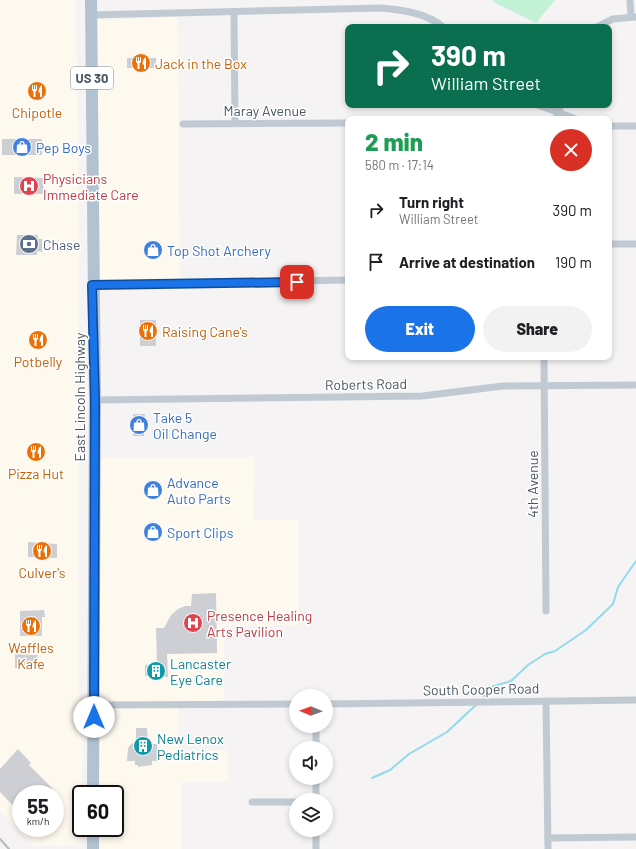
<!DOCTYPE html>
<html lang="en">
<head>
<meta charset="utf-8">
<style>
  body { margin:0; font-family:Barlow,sans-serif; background:#f2f2f2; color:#202124; height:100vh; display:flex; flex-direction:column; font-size:15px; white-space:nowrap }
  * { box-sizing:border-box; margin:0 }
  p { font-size:13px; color:#757577 }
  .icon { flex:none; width:22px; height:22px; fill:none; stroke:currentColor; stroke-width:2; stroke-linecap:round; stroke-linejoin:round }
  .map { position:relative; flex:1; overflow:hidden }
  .side { position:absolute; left:345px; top:116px; width:267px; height:244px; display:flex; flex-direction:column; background:#fff; border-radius:8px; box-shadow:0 2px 6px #0003 }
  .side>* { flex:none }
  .banner { position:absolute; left:345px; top:24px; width:267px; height:84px; border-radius:8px; box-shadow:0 2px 6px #0003; background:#0b6e4f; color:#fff; overflow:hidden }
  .needle { width:26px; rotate:271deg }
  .fabs { position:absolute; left:289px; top:689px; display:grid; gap:8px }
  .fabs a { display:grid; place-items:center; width:44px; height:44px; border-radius:50%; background:#fff; box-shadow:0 2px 6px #0003; font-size:20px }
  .speed { position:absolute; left:12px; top:785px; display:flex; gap:8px; font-size:20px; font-weight:700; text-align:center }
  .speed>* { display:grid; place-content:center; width:52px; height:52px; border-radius:50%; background:#fff; box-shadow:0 2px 6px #0003; line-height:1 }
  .speed small { font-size:10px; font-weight:400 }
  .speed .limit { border:2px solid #111; border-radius:6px; background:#fff; color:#111 }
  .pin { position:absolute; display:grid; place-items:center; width:34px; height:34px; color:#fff; margin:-17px; border-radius:8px; box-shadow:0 2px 6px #0006 }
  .me { position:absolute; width:44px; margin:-22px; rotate:0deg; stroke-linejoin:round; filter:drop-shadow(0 0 3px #0008) }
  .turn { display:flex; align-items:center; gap:14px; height:84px; padding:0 20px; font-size:18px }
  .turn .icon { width:52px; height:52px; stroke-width:2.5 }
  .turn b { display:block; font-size:28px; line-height:34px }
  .round { display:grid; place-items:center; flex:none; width:42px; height:42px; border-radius:21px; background:#f2f2f2 }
  .headline { display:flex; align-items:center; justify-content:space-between; height:68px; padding:0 20px }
  h1 { font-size:24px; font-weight:800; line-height:30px; color:#1e9e55 }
  .button { display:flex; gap:8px; margin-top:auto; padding:8px 20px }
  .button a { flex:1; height:46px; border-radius:24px; background:#1a73e8; color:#fff; font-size:16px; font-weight:800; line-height:46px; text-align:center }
  .button a+a { background:#f2f2f2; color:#202124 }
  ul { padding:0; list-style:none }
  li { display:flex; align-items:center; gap:12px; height:52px; padding:0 20px }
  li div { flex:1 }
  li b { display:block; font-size:15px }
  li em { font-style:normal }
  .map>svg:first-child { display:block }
  .commercial { fill:#fdf9ef; fill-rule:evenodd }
  .green { fill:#c3f1d5 }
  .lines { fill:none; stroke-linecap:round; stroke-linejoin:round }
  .stream { stroke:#90daee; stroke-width:2 }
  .building { fill:#cdcfd5 }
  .minor { stroke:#c1cad2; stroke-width:7 }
  .primary { stroke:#b3c2d1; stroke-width:12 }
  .rail { stroke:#b5b8bd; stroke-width:2 }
  .route-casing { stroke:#114b97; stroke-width:10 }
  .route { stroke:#1a73e8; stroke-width:7 }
  .labels { text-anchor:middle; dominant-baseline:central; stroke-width:3; stroke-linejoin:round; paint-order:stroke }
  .shield { fill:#fff; stroke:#808990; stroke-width:1 }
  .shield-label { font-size:13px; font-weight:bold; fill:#4a5661 }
  .food-label { font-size:14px; fill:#c56008; stroke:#fff }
  .street-label { font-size:14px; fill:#4a5661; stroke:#fff }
  .shop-label { font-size:14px; fill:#366cbe; stroke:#fff; text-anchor:start }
  .health-label { font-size:14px; fill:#be3a42; stroke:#fff; text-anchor:start }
  .service-label { font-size:14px; fill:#4e5e75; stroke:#fff; text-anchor:start }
  .culture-label { font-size:14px; fill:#0d838f; stroke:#fff; text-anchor:start }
</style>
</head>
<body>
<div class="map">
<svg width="636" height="849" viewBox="0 0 636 849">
  <rect width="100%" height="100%" fill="#f5f3f3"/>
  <!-- commercial -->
  <g class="commercial">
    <path d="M0,0H76L79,233L78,670L83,741L82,794H81L82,845L34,846L0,811ZM21,794H55V828H21Z"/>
    <polygon points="178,17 180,282 95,283 98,20"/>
    <polygon points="254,457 253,520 299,520 299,625 224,626 224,703 178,708 179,751 228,750 229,781 181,782 181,849 96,849 96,828 115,828 115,794 96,794 96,458"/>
  </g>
  <!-- green -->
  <polygon class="green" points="492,0 555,0 536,23 497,4"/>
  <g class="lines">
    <!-- stream -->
    <g class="stream">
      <polyline points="484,696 491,687 511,681 528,665 545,654 555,651 586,630 613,604 618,587 636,561"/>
      <polyline points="372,778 390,770 409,754 447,732 477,704"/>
    </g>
  </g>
  <!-- building -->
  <g class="building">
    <rect x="127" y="58" width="29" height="10"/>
    <rect x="2" y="139" width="40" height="16"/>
    <polygon points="14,177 44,178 43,194 14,194"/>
    <polygon points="17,235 38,235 38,239 42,239 42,252 37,251 37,255 16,255"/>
    <rect x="140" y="320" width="16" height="26"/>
    <polygon points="133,414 145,414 144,436 133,436"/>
    <polygon points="28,542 57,544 57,558 28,557"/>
    <polygon points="216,593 217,653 167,654 168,677 145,676 145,665 157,664 156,628 164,628 171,615 178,609 185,606 191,606 192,594"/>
    <polygon points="44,610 45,617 42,617 42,636 20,636 20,611"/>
    <polygon points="15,654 38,655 38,668 15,668"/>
    <polygon points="136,728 147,728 148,744 157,744 158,761 152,761 152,765 138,767 138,765 135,765 135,761 127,761 128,748 131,744 136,742"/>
    <polygon points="18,749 31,763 29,765 53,789 48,794 21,794 21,824 13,815 18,811 0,792 0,769"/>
  </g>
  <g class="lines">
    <!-- minor -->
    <g class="minor">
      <polyline points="630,0 631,17"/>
      <polyline points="234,12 235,123"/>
      <path d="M91,15L381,8C402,10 427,13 443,27"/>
      <polyline points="597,27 613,19 636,17"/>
      <polyline points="538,105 576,119"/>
      <polyline points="556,119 561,105"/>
      <polyline points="183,124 348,123"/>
      <polyline points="609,126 636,126"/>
      <polyline points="609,244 636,244"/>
      <polyline points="92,285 348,280"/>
      <polyline points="544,357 546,611"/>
      <polyline points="95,400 422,396 503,386 636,385"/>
      <polyline points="546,701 548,849"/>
      <polyline points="326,704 636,700"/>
      <polyline points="94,705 296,704"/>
      <polyline points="316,748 316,726"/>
      <polyline points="316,800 316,778"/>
      <polyline points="252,802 296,802"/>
      <polyline points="548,838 636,837"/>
      <polyline points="316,849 316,830"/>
    </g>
    <!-- primary -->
    <g class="primary">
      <polyline points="91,0 95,400 93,794"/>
      <polyline points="93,828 93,849"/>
    </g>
    <!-- rail -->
    <polyline class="rail" points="0,839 9,849"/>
  </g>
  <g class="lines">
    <!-- route casing -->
    <g class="route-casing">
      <polyline id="route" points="94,717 95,400 92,285 297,282"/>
    </g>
    <!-- route -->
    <use href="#route" class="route"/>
  </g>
  <!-- icons -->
  <defs>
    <g id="restaurant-disc" transform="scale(1)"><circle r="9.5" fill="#e8710a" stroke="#fff"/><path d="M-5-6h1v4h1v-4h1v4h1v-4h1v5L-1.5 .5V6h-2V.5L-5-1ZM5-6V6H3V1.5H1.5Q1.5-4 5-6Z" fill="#fff"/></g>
    <g id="shop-disc" transform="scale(1)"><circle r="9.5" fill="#3f7fe0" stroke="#fff"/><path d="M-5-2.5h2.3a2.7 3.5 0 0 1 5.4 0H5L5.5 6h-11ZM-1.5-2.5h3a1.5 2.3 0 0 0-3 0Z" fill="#fff"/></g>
    <g id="hospital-disc" transform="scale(1)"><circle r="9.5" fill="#e0444e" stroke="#fff"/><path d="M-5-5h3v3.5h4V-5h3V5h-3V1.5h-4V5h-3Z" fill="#fff"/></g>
    <g id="bank-disc" transform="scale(1)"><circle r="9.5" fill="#5c6f8a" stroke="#fff"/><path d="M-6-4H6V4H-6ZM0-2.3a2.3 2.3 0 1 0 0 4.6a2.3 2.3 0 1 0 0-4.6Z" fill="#fff"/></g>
    <g id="building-disc" transform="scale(1)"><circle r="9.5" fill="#0f9aa8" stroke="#fff"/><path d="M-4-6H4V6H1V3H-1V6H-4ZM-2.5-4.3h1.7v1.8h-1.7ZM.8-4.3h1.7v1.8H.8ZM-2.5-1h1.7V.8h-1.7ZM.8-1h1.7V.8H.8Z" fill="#fff"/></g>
  </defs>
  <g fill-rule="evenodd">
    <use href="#restaurant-disc" x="141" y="63"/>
    <use href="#restaurant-disc" x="37" y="91"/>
    <use href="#shop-disc" x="22" y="147"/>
    <use href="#hospital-disc" x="29" y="186"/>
    <use href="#bank-disc" x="29" y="244"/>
    <use href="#shop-disc" x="153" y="250"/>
    <use href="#restaurant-disc" x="148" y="331"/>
    <use href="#restaurant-disc" x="38" y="340"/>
    <use href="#shop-disc" x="139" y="425"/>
    <use href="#restaurant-disc" x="36" y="452"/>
    <use href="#shop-disc" x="153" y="490"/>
    <use href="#shop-disc" x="153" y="532"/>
    <use href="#restaurant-disc" x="42" y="551"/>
    <use href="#hospital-disc" x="193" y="623"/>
    <use href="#restaurant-disc" x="31" y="626"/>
    <use href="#building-disc" x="156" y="671"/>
    <use href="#building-disc" x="143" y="746"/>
  </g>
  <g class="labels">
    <!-- shield labels -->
    <rect class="shield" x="71" y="67" width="42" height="22" rx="3"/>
    <g class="shield-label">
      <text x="92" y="78">US 30</text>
    </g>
    <!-- food labels -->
    <g class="food-label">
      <text x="155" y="63" text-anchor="start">Jack in the Box</text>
      <text x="37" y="112">Chipotle</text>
      <text x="162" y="331" text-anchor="start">Raising Cane's</text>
      <text x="38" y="361">Potbelly</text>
      <text x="36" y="473">Pizza Hut</text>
      <text x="42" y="572">Culver's</text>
      <text x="31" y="647">Waffles<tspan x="31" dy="16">Kafe</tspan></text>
    </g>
    <!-- street labels -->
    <g class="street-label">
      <text x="265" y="110">Maray Avenue</text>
      <text transform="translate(366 384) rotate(-1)">Roberts Road</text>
      <text transform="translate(79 397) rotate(-90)">East Lincoln Highway</text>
      <text transform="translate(532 484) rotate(-90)">4th Avenue</text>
      <text transform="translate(481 689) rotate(-1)">South Cooper Road</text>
    </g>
    <!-- shop labels -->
    <g class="shop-label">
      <text x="36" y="147">Pep Boys</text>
      <text x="167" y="250">Top Shot Archery</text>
      <text x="153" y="417">Take 5<tspan x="153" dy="16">Oil Change</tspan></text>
      <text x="167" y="482">Advance<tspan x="167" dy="16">Auto Parts</tspan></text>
      <text x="167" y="532">Sport Clips</text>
    </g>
    <!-- health labels -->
    <g class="health-label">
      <text x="43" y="178">Physicians<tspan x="43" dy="16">Immediate Care</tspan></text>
      <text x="207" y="615">Presence Healing<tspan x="207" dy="16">Arts Pavilion</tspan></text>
    </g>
    <!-- service labels -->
    <g class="service-label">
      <text x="43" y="244">Chase</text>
    </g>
    <!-- culture labels -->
    <g class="culture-label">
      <text x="170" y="663">Lancaster<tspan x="170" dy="16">Eye Care</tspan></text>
      <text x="157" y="738">New Lenox<tspan x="157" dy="16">Pediatrics</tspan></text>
    </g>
  </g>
</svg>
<div class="fabs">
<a><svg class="needle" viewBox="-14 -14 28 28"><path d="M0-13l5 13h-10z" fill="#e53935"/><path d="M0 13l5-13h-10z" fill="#757577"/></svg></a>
<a><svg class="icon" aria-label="sound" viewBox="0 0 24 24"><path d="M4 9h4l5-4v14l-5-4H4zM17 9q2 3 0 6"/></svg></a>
<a><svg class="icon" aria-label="layers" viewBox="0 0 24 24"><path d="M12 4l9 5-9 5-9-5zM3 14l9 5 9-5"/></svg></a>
</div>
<div class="speed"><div>55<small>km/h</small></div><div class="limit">60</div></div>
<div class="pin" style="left:297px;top:282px;background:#d93025"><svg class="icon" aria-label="arrive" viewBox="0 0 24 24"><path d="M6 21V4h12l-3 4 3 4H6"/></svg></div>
<svg class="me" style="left:94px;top:717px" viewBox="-20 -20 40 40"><circle r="19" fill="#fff"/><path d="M0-13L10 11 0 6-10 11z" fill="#1a73e8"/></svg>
<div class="banner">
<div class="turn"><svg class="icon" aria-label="right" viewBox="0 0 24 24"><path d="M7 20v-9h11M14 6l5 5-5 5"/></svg><div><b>390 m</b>William Street</div></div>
</div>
<section class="side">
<div class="headline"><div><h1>2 min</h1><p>580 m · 17:14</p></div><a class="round" style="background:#d93025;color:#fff"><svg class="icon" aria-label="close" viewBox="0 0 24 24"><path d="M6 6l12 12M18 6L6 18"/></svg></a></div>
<ul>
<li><svg class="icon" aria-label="right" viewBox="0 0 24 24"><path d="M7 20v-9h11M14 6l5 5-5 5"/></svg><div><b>Turn right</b><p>William Street</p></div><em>390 m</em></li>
<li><svg class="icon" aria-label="arrive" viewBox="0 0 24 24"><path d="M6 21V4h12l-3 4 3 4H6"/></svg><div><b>Arrive at destination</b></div><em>190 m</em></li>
</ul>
<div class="button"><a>Exit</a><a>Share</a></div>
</section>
</div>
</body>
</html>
